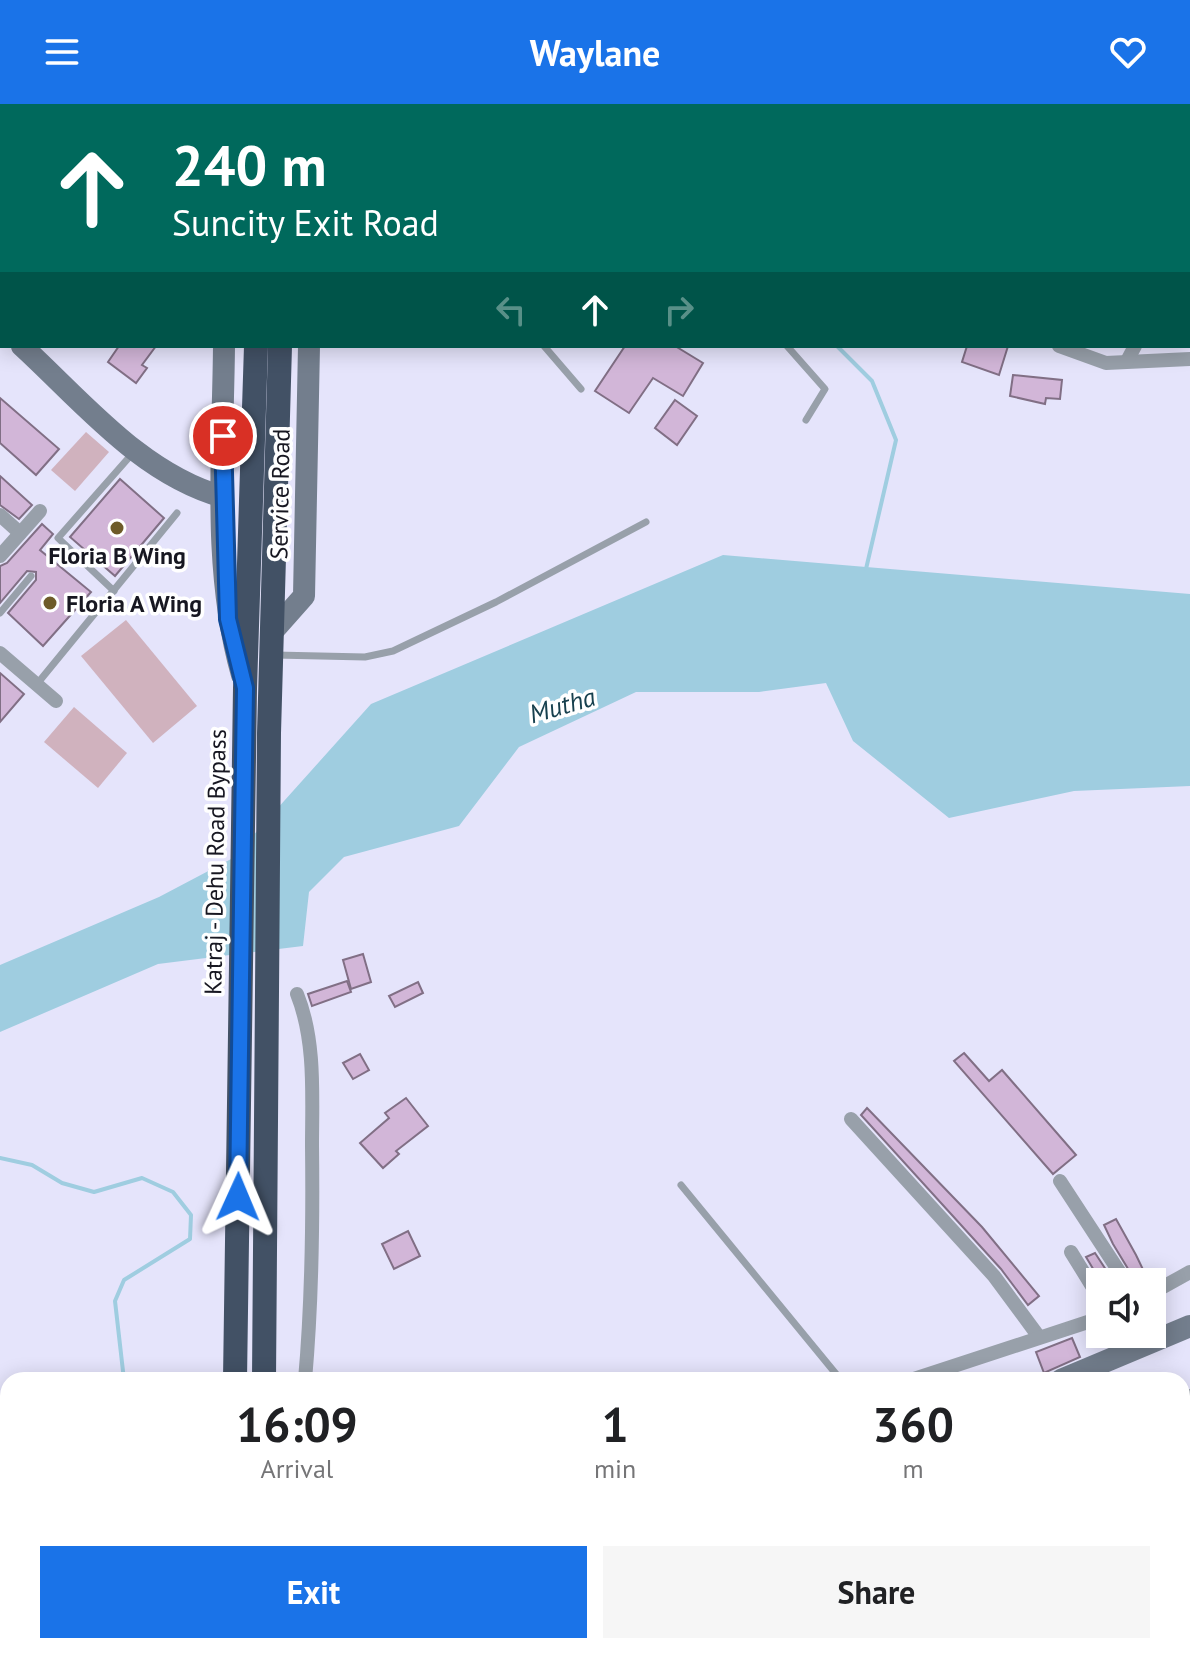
<!DOCTYPE html>
<html lang="en">
<head>
<meta charset="utf-8">
<style>
  body { margin:0; font-family:"PT Sans",sans-serif; background:#f6f6f6; color:#202124; height:100vh; display:flex; flex-direction:column; font-size:30px; white-space:nowrap }
  * { box-sizing:border-box; margin:0 }
  p { font-size:26px; color:#757577 }
  .icon { flex:none; width:44px; height:44px; fill:none; stroke:currentColor; stroke-width:2; stroke-linecap:round; stroke-linejoin:round }
  .map { position:relative; flex:1; overflow:hidden }
  .sheet { position:absolute; left:0px; top:1268px; width:1190px; height:282px; display:flex; flex-direction:column; background:#fff; border-radius:24px 24px 0 0; box-shadow:0 4px 20px #0003 }
  .sheet>* { flex:none }
  .top-card { position:absolute; left:0px; top:0px; width:1190px; height:244px; box-shadow:0 4px 20px #0003; background:#00695c; color:#fff; overflow:hidden }
  .fabs { position:absolute; left:1086px; top:1164px; display:grid; gap:16px }
  .fabs a { display:grid; place-items:center; width:80px; height:80px; border-radius:0px; background:#fff; box-shadow:0 4px 20px #0003; font-size:40px }
  .pin { position:absolute; display:grid; place-items:center; width:68px; height:68px; color:#fff; margin:-34px; border:4px solid #fff; border-radius:50%; box-shadow:0 2px 8px #0007 }
  .me { position:absolute; width:88px; margin:-44px; rotate:1deg; stroke-linejoin:round; filter:drop-shadow(0 0 6px #0008) }
  .turn { display:flex; align-items:center; gap:28px; height:168px; padding:0 40px; font-size:36px }
  .turn .icon { width:104px; height:104px; stroke-width:2.5 }
  .turn b { display:block; font-size:56px; line-height:68px }
  .lanes { display:flex; align-items:center; height:76px; padding:0 40px; background:#0003; justify-content:center; gap:40px; direction:ltr }
  .lanes .off { opacity:.35 }
  .eta { display:flex; justify-content:space-evenly; align-items:center; height:136px; text-align:center }
  .eta b { font-size:48px; font-weight:800; line-height:56px }
  .action { display:flex; gap:16px; margin-top:auto; padding:16px 40px }
  .action a { flex:1; height:92px; border-radius:0px; background:#1a73e8; color:#fff; font-size:32px; font-weight:800; line-height:92px; text-align:center }
  .action a+a { background:#f6f6f6; color:#202124 }
  header { display:flex; justify-content:space-between; align-items:center; height:104px; padding:0 40px; background:#1a73e8; color:#fff; font-size:36px; font-weight:800 }
  .map>svg:first-child { display:block }
  .green { fill:#d0b2be }
  .water { fill:#9fcde0 }
  .lines { fill:none; stroke-linecap:round; stroke-linejoin:round }
  .stream { stroke:#9fcde0; stroke-width:4 }
  .building { fill:#d2b6d8; stroke:#816f85; stroke-width:2 }
  .lane { stroke:#98a0aa; stroke-width:7 }
  .street { stroke:#98a0aa; stroke-width:14 }
  .secondary { stroke:#737e8d; stroke-width:22 }
  .highway { stroke:#425165; stroke-width:24 }
  .route-casing { stroke:#114b97; stroke-width:20 }
  .route { stroke:#1a73e8; stroke-width:14 }
  .poi-dot { fill:#6e5b29; stroke:#fff; stroke-width:3 }
  .labels { text-anchor:middle; dominant-baseline:central; stroke-width:7; stroke-linejoin:round; paint-order:stroke }
  .street-label { font-size:24px; fill:#171721; stroke:#fff }
  .poi-label { font-size:24px; font-weight:bold; fill:#171721; stroke:#fff }
  .water-label { font-size:26px; font-style:italic; fill:#17404e; stroke:#fff }
</style>
</head>
<body>
<header><svg class="icon" aria-label="menu" viewBox="0 0 24 24"><path d="M4 6h16M4 12h16M4 18h16"/></svg>Waylane<svg class="icon" aria-label="heart" viewBox="0 0 24 24"><path d="M12 20l-8-8c-3-5 5-10 8-4 3-6 11-1 8 4z"/></svg></header>
<div class="map">
<svg width="1190" height="1549" viewBox="0 0 1190 1549">
  <rect width="100%" height="100%" fill="#e5e4fb"/>
  <!-- green -->
  <g class="green">
    <polygon points="86,328 109,348 75,387 51,366"/>
    <polygon points="126,516 197,602 153,639 81,552"/>
    <polygon points="74,603 127,649 98,684 44,638"/>
  </g>
  <!-- water -->
  <polygon class="water" points="723,451 1190,490 1190,682 1074,687 949,714 853,637 826,579 759,588 636,588 519,643 459,722 344,753 309,788 303,842 158,860 0,928 0,861 159,793 233,754 371,600"/>
  <g class="lines">
    <!-- stream -->
    <g class="stream">
      <polyline points="576,0 577,2"/>
      <polyline points="837,242 872,277 896,336 866,465"/>
      <polyline points="0,1054 32,1061 62,1079 94,1088 142,1074 173,1088 191,1111 190,1135 124,1176 115,1197 124,1276"/>
    </g>
  </g>
  <!-- building -->
  <g class="building">
    <polygon points="119,242 156,242 142,261 147,264 136,279 108,258"/>
    <polygon points="625,242 675,242 703,259 683,292 653,274 629,309 595,287"/>
    <polygon points="967,242 1008,242 999,271 962,258"/>
    <polygon points="1013,271 1062,276 1060,295 1046,294 1045,300 1010,292"/>
    <polygon points="0,294 59,345 36,371 0,339"/>
    <polygon points="675,296 697,312 677,341 655,324"/>
    <polygon points="0,372 32,401 19,415 0,401"/>
    <polygon points="120,375 164,414 115,472 70,433"/>
    <polygon points="42,420 53,430 40,446 91,488 43,542 8,509 36,476 36,468 27,467 0,499 0,462 7,459"/>
    <polygon points="0,569 24,590 0,618"/>
    <polygon points="363,850 371,878 351,885 343,856"/>
    <polygon points="347,877 351,888 312,902 308,890"/>
    <polygon points="418,878 423,889 395,903 389,892"/>
    <polygon points="964,949 989,977 1002,966 1076,1051 1053,1070 954,957"/>
    <polygon points="360,950 369,966 353,975 343,959"/>
    <polygon points="406,994 428,1022 396,1047 399,1050 383,1064 360,1039 389,1014 385,1009"/>
    <polygon points="867,1004 982,1123 1039,1192 1028,1201 1001,1165 861,1011"/>
    <polygon points="1116,1115 1136,1151 1149,1178 1136,1178 1113,1140 1104,1121"/>
    <polygon points="408,1127 420,1152 394,1165 382,1140"/>
    <polygon points="1095,1149 1114,1178 1101,1178 1086,1153"/>
    <polygon points="1072,1234 1080,1253 1044,1269 1036,1248"/>
  </g>
  <g class="lines">
    <!-- lane -->
    <g class="lane">
      <polyline points="543,0 543,2"/>
      <polyline points="544,242 581,285"/>
      <polyline points="787,242 825,285 806,316"/>
      <polyline points="114,487 58,434 132,350"/>
      <polyline points="0,509 31,472"/>
      <polyline points="275,551 365,553 393,547 496,498 646,418"/>
      <polyline points="37,580 177,409"/>
      <polyline points="681,1081 841,1276"/>
      <polyline points="0,1456 8,1468"/>
      <polyline points="106,1549 110,1542"/>
    </g>
    <!-- street -->
    <g class="street">
      <polyline points="394,0 398,2"/>
      <polyline points="722,0 724,2"/>
      <polyline points="113,2 114,0"/>
      <polyline points="1123,2 1124,0"/>
      <polyline points="1188,9 1190,9"/>
      <polyline points="0,145 2,142"/>
      <polyline points="1059,242 1106,259 1190,255"/>
      <polyline points="1127,257 1135,242"/>
      <polyline points="0,411 20,429"/>
      <polyline points="0,452 40,407"/>
      <polyline points="0,549 56,597"/>
      <path d="M297,890C316,937 312,993 312,1042C313,1120 312,1198 305,1276"/>
      <polyline points="851,1015 994,1172 1039,1233"/>
      <polyline points="1060,1077 1126,1178"/>
      <polyline points="1071,1148 1100,1195"/>
      <polyline points="1152,1189 1190,1168"/>
      <polyline points="911,1276 1100,1214"/>
      <polyline points="1182,1296 1190,1292"/>
      <polyline points="0,1371 8,1366"/>
      <polyline points="1182,1379 1190,1375"/>
      <polyline points="1182,1463 1190,1460"/>
      <polyline points="417,1542 425,1549"/>
      <polyline points="507,1542 515,1549"/>
      <polyline points="901,1542 908,1549"/>
      <polyline points="968,1542 976,1549"/>
      <polyline points="0,1544 8,1536"/>
      <polyline points="1003,1549 1005,1542"/>
      <polyline points="1115,1549 1116,1542"/>
    </g>
    <!-- secondary -->
    <g class="secondary">
      <polyline points="219,0 219,2"/>
      <polyline points="328,2 328,0"/>
      <polyline points="0,222 2,224"/>
      <path d="M22,242C83,298 141,370 223,393"/>
      <path d="M224,242C223,350 212,466 242,571"/>
      <polyline points="273,527 304,492 309,242"/>
      <polyline points="1061,1276 1190,1222"/>
      <polyline points="788,1542 789,1549"/>
      <polyline points="211,1549 211,1542"/>
      <polyline points="285,1549 285,1542"/>
      <polyline points="620,1549 625,1542"/>
      <polyline points="729,1549 732,1542"/>
    </g>
    <!-- highway -->
    <g class="highway">
      <polyline points="258,2 258,0"/>
      <polyline points="282,2 283,0"/>
      <polyline points="235,1276 245,584 256,242"/>
      <polyline points="264,1276 269,629 280,242"/>
      <polyline points="262,1542 262,1549"/>
      <polyline points="235,1549 235,1542"/>
    </g>
  </g>
  <g class="lines">
    <!-- route casing -->
    <g class="route-casing">
      <polyline id="route" points="223,332 228,515 245,584 238,1093"/>
    </g>
    <!-- route -->
    <use href="#route" class="route"/>
  </g>
  <!-- markers -->
  <g class="poi-dot">
    <circle cx="117" cy="424" r="8"/>
    <circle cx="50" cy="499" r="8"/>
  </g>
  <g class="labels">
    <!-- street labels -->
    <g class="street-label">
      <text transform="translate(280 390) rotate(-89)">Service Road</text>
      <text transform="translate(215 758) rotate(-89)">Katraj - Dehu Road Bypass</text>
    </g>
    <!-- poi labels -->
    <g class="poi-label">
      <text x="117" y="451">Floria B Wing</text>
      <text x="66" y="499" text-anchor="start">Floria A Wing</text>
    </g>
    <!-- water labels -->
    <g class="water-label">
      <text transform="translate(562 601) rotate(-16)">Mutha</text>
    </g>
  </g>
</svg>
<div class="fabs">
<a><svg class="icon" aria-label="sound" viewBox="0 0 24 24"><path d="M4 9h4l5-4v14l-5-4H4zM17 9q2 3 0 6"/></svg></a>
</div>
<div class="pin" style="left:223px;top:332px;background:#d93025"><svg class="icon" aria-label="arrive" viewBox="0 0 24 24"><path d="M6 21V4h12l-3 4 3 4H6"/></svg></div>
<svg class="me" style="left:238px;top:1093px" viewBox="-20 -20 40 40"><path d="M0-17L14 15 0 8-14 15z" fill="#1a73e8" stroke="#fff" stroke-width="4"/></svg>
<div class="top-card">
<div class="turn"><svg class="icon" aria-label="ahead" viewBox="0 0 24 24"><path d="M12 20V5M6 11l6-6 6 6"/></svg><div><b>240 m</b>Suncity Exit Road</div></div>
<div class="lanes"><svg class="icon off" aria-label="left" viewBox="0 0 24 24"><path d="M17 20v-9H6M10 6l-5 5 5 5"/></svg><svg class="icon" aria-label="ahead" viewBox="0 0 24 24"><path d="M12 20V5M6 11l6-6 6 6"/></svg><svg class="icon off" aria-label="right" viewBox="0 0 24 24"><path d="M7 20v-9h11M14 6l5 5-5 5"/></svg></div>
</div>
<section class="sheet">
<div class="eta">
<div><b>16:09</b><p>Arrival</p></div>
<div><b>1</b><p>min</p></div>
<div><b>360</b><p>m</p></div>
</div>
<div class="action"><a>Exit</a><a>Share</a></div>
</section>
</div>
</body>
</html>
